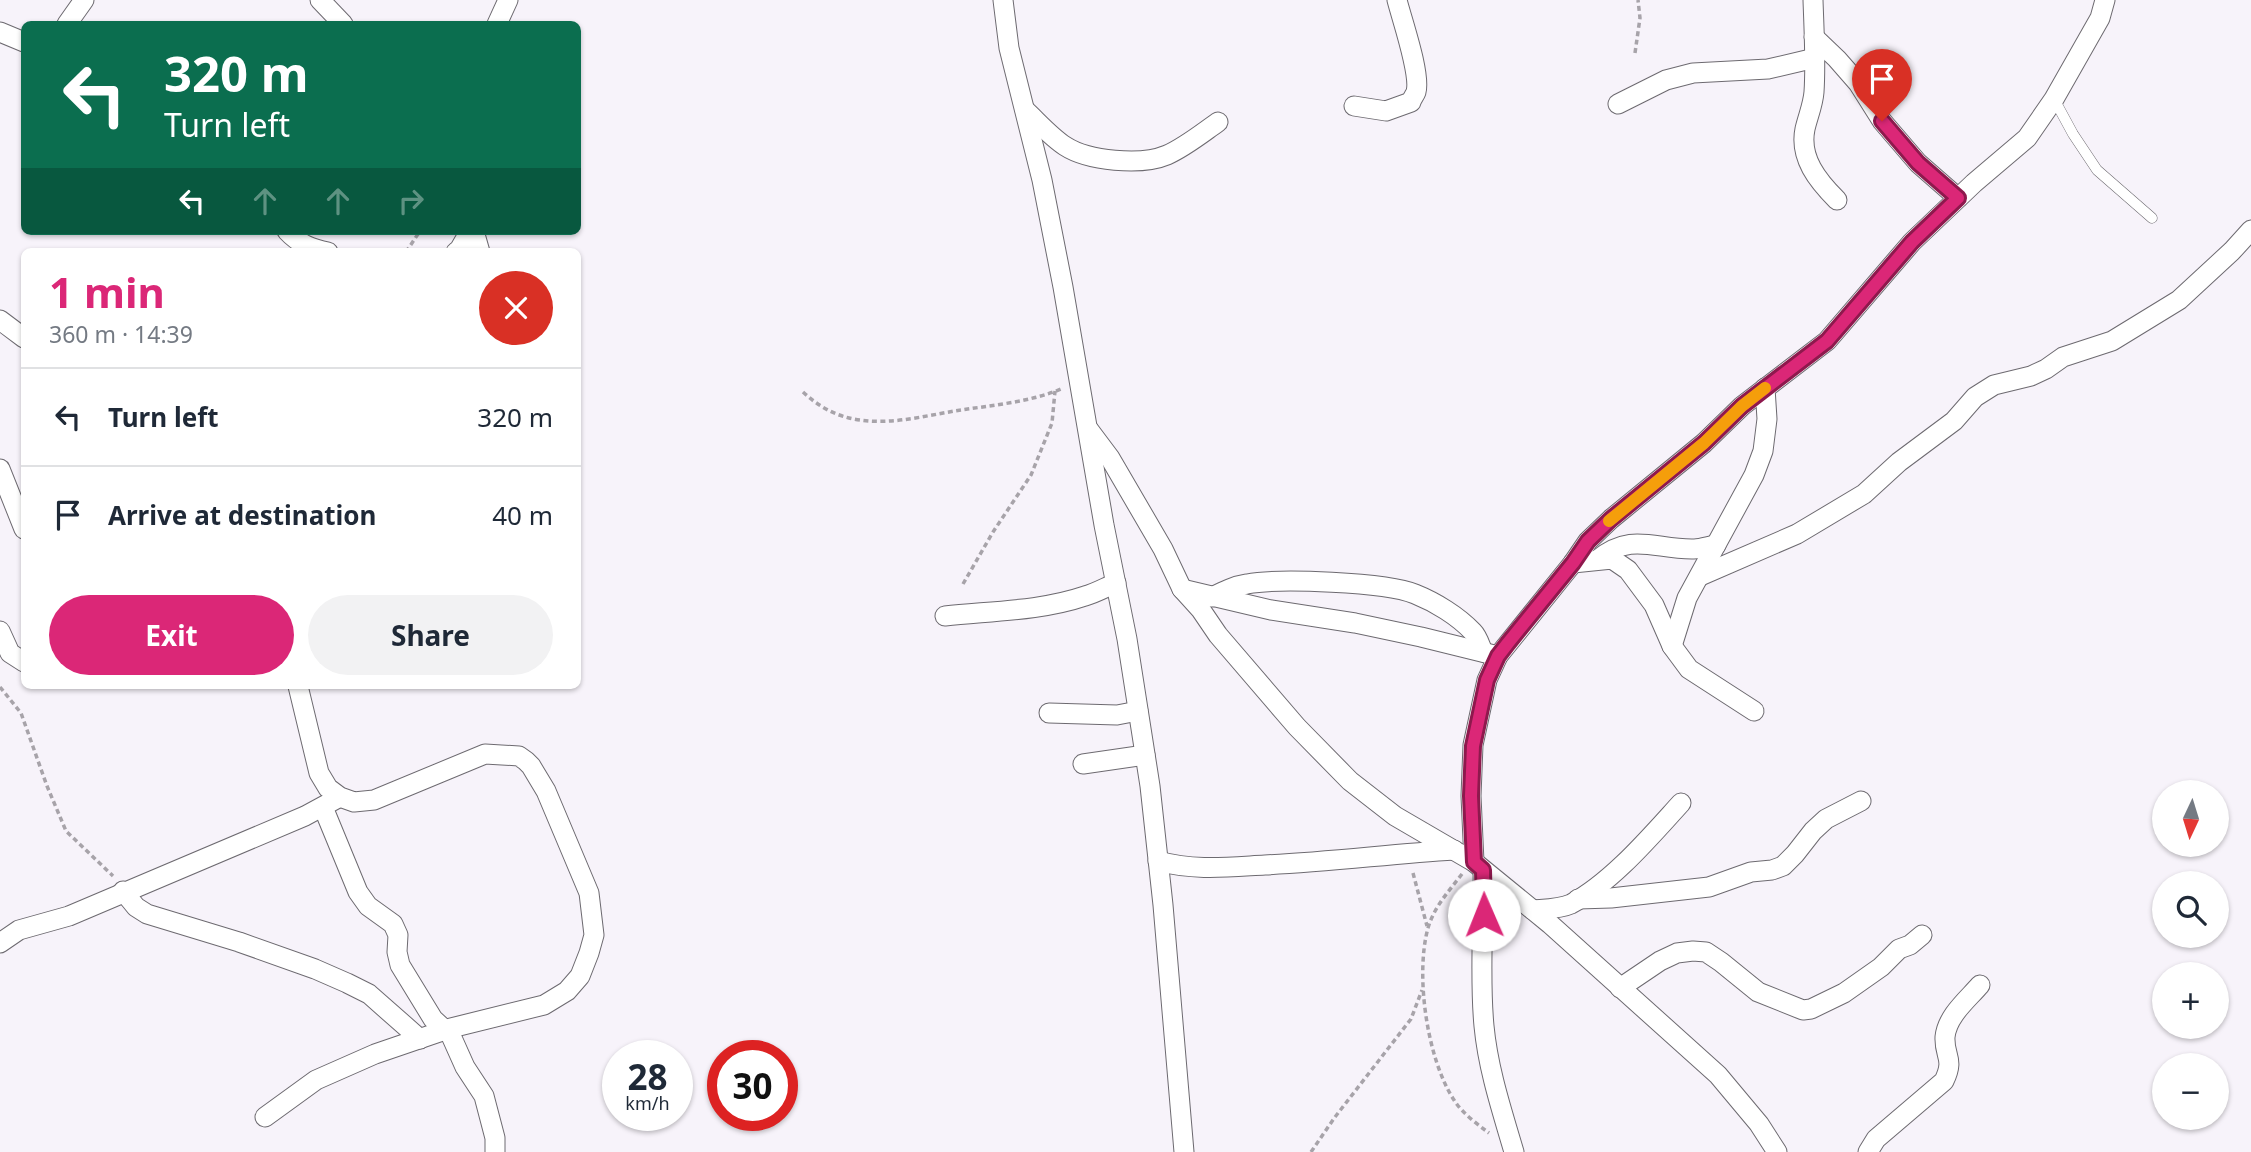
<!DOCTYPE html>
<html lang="en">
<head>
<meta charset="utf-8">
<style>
  body { margin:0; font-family:"Noto Sans",sans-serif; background:#f2f2f3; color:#1f2937; height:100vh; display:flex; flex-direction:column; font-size:26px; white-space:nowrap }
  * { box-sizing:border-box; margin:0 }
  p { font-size:23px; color:#747a83 }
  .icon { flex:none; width:38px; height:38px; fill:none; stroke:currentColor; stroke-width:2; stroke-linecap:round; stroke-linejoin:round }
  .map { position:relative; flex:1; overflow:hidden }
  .details { position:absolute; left:21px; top:248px; width:560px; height:441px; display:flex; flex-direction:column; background:#fff; border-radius:10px; box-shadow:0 2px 5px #0004 }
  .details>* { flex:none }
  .banner { position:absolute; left:21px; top:21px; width:560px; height:214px; border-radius:10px; box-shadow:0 2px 5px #0004; background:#0b6e4f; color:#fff; overflow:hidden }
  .needle { width:46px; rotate:184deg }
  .fabs { position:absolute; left:2152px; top:780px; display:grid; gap:14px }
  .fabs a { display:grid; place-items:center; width:77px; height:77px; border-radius:50%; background:#fff; box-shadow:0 2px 5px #0004; font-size:35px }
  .speed { position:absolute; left:602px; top:1040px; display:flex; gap:14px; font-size:35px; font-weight:700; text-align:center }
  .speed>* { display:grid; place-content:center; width:91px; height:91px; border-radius:50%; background:#fff; box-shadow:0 2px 5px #0004; line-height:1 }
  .speed small { font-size:18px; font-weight:400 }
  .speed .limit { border:10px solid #d22; background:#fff; color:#111 }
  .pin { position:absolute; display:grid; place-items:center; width:60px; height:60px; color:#fff; margin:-72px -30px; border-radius:50% 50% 50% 0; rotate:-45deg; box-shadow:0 0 7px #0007 }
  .pin .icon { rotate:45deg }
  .me { position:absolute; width:77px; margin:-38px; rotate:359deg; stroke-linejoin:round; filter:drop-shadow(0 0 5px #0008) }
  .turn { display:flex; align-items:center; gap:24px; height:147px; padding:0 28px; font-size:32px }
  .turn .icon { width:91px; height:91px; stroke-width:2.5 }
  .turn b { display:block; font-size:49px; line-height:60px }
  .lanes { display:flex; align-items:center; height:66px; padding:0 28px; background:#0003; justify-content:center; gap:35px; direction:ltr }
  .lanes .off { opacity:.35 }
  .round { display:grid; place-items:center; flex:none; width:74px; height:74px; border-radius:37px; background:#f2f2f3 }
  .head { display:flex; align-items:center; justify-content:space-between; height:119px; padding:0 28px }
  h1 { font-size:42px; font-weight:700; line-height:52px; color:#db2777 }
  .primary-button { display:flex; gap:14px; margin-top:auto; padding:14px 28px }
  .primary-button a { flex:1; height:80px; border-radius:42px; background:#db2777; color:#fff; font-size:28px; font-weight:700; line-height:80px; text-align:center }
  .primary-button a+a { background:#f2f2f3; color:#1f2937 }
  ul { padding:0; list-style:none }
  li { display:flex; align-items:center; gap:21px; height:98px; padding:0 28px; border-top:2px solid #e0e1e3 }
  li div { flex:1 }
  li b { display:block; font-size:26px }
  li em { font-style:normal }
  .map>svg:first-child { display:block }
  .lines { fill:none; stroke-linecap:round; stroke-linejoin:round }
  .lane-casing { stroke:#6d6a70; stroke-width:11 }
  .street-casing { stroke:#6d6a70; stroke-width:21 }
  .path { stroke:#a7a3a9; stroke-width:3.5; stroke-dasharray:5 3.5; stroke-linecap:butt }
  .lane { stroke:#fff; stroke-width:10 }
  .street { stroke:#fff; stroke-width:19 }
  .route-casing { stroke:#8e194d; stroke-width:18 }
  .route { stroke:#db2777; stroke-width:12 }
  .slow { stroke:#f59e0b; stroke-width:12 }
</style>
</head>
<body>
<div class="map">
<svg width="2251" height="1152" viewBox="0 0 2251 1152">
  <rect width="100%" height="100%" fill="#f7f3fa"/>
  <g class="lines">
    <!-- lane casing -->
    <g class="lane-casing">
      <polyline id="lane" points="2054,99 2073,134 2097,170 2152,218"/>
    </g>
    <!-- street casing -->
    <g class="street-casing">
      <g id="street">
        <polyline points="320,0 343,24"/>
        <polyline points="1003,0 1009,48 1042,180 1063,287 1104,525 1127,639 1150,786 1163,905 1184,1152"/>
        <path d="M1813,0C1814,31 1816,62 1814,92C1813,105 1808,116 1805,129C1799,158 1818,181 1837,200"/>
        <polyline points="67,24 84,0"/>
        <polyline points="497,24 508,0"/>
        <polyline points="0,32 24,42"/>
        <polyline points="1814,37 1837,59 1858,83 1882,121 1918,163 1958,198"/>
        <polyline points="1618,104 1666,80 1693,73 1768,69 1815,58"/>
        <path d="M1354,106L1386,111L1411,102C1412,98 1415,95 1416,92C1421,74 1402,20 1397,0"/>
        <path d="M1025,110C1038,122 1051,137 1065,146C1088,161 1141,166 1167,155C1185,147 1201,134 1218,122"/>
        <path d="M287,231C299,244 312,249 328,252"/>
        <polyline points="474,231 480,252"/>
        <polyline points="456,252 459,250 470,231"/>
        <polyline points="0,320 24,338"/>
        <polyline points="1089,430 1110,458 1163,549 1182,589 1201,610 1218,635 1297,727 1350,781 1395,816 1474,862 1550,924 1718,1075 1759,1124 1777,1152"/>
        <polyline points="0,469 24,529"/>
        <path d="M1597,560C1632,531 1655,550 1694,549C1701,549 1709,546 1716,545"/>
        <polyline points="1573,563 1612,559 1628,570 1654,605 1672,646 1689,669 1754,711"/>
        <polyline points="1700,576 1797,534 1864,494 1899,462 1954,421 1975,397 1994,385 2031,376 2046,369 2063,357 2112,341 2179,300 2232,251 2251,230"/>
        <polyline points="1182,589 1271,610 1355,623 1421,637 1498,656"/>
        <path d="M1212,597C1224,591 1234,586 1247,584C1278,578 1386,582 1415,594C1435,602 1458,616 1473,632C1478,637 1480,645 1483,652"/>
        <path d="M945,616C991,611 1041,611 1085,596C1096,593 1106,587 1116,583"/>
        <polyline points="0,631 10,653 24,662"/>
        <polyline points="1672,646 1687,598 1754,475 1763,451 1767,419 1765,388"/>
        <polyline points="1049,713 1117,715 1138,711"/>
        <polyline points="1083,764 1145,755"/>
        <polyline points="323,807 358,892 368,906 393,924 398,935 397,952 400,965 433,1019 445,1030"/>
        <path d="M1158,861C1194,871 1228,867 1265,865C1328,862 1391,854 1454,850"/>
        <polyline points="1474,862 1471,796 1473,745 1487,680 1498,656 1573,563 1588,541 1611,519 1704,443 1742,406 1827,341 1912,242 1974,183 2027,138 2054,99 2100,18 2105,0"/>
        <path d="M1483,870C1484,922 1479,974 1484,1026C1488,1069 1502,1111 1514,1152"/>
        <polyline points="123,891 136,907 147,914 239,942 315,969 347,983 369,994 420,1039"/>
        <polyline points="1578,899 1611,898 1709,887 1751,872 1772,870 1783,866 1795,854 1813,831 1826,819 1861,801"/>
        <path d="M1533,910C1545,909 1560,909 1571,904C1612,882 1650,837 1681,803"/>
        <polyline points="0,943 19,930 69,916 305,816 340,797"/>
        <polyline points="1620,988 1660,961 1677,953 1693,951 1706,952 1721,962 1758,992 1803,1010 1811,1009 1844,993 1881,967 1899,949 1910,945 1922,935"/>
        <polyline points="448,1029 465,1067 484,1096 495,1138 495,1152"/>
        <polyline points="265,1117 316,1080 375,1054 451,1028 544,1005 567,991 580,976 589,953 594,935 589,893 546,791 531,766 526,761 519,756 485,754 374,800 354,802 340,797 328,788 319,773 298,686"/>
        <path d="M1868,1152L1876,1139L1944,1081C1955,1058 1944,1057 1945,1037C1947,1016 1967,1000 1980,985"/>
      </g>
    </g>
    <!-- path -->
    <g class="path">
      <polyline points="1635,53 1640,18 1638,0"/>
      <polyline points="406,252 420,231"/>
      <path d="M803,392C819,407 837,417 860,420C893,425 928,415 961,410C994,405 1030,402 1061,389"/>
      <polyline points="963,584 993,532 1031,475 1052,423 1055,391"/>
      <polyline points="0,687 21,713 47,786 66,831 113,876"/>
      <polyline points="1413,873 1427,926"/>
      <path d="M1462,874C1449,891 1434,907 1428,928C1415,975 1427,1059 1454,1100C1462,1113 1477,1124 1489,1133"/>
      <polyline points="1311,1152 1335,1117 1411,1019 1422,990"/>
    </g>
    <!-- lane -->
    <use href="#lane" class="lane"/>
    <!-- street -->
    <use href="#street" class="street"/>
  </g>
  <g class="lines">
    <!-- route casing -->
    <g class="route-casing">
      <polyline id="route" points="1484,915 1483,870 1474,862 1471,796 1473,746 1487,680 1498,656 1508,643 1573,563 1588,541 1611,519 1704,443 1742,406 1827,341 1912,242 1958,198 1918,163 1882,121"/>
    </g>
    <!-- route -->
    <use href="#route" class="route"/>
    <!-- slow -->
    <polyline class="slow" points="1609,521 1704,443 1742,406 1765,388"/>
  </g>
</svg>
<div class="fabs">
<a><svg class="needle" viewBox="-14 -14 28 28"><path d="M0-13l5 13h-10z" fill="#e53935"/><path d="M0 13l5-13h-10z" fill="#747a83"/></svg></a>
<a><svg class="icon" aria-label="search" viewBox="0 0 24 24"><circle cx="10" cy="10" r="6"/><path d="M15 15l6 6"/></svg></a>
<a>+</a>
<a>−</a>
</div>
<div class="speed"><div>28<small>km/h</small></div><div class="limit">30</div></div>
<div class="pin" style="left:1882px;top:121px;background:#d93025"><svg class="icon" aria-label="arrive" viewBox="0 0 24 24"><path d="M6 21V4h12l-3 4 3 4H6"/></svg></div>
<svg class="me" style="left:1484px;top:915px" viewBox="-20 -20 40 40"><circle r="19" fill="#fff"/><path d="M0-13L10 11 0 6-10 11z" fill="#db2777"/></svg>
<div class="banner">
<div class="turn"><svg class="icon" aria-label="left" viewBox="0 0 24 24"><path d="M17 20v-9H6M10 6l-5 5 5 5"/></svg><div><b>320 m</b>Turn left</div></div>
<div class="lanes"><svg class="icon" aria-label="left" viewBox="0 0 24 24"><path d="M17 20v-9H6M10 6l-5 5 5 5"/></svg><svg class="icon off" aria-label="ahead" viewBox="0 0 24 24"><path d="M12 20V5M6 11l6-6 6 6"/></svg><svg class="icon off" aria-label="ahead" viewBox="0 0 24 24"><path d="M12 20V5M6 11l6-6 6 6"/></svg><svg class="icon off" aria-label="right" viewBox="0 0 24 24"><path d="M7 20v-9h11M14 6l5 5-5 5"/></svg></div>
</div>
<section class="details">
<div class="head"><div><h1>1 min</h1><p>360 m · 14:39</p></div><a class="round" style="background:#d93025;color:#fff"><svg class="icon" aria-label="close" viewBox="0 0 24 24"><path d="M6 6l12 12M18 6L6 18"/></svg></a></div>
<ul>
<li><svg class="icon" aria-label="left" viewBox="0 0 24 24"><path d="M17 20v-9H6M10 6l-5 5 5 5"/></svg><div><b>Turn left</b></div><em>320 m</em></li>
<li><svg class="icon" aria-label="arrive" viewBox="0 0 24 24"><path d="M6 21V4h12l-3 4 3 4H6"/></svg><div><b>Arrive at destination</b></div><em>40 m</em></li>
</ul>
<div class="primary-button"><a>Exit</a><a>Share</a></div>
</section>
</div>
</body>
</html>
